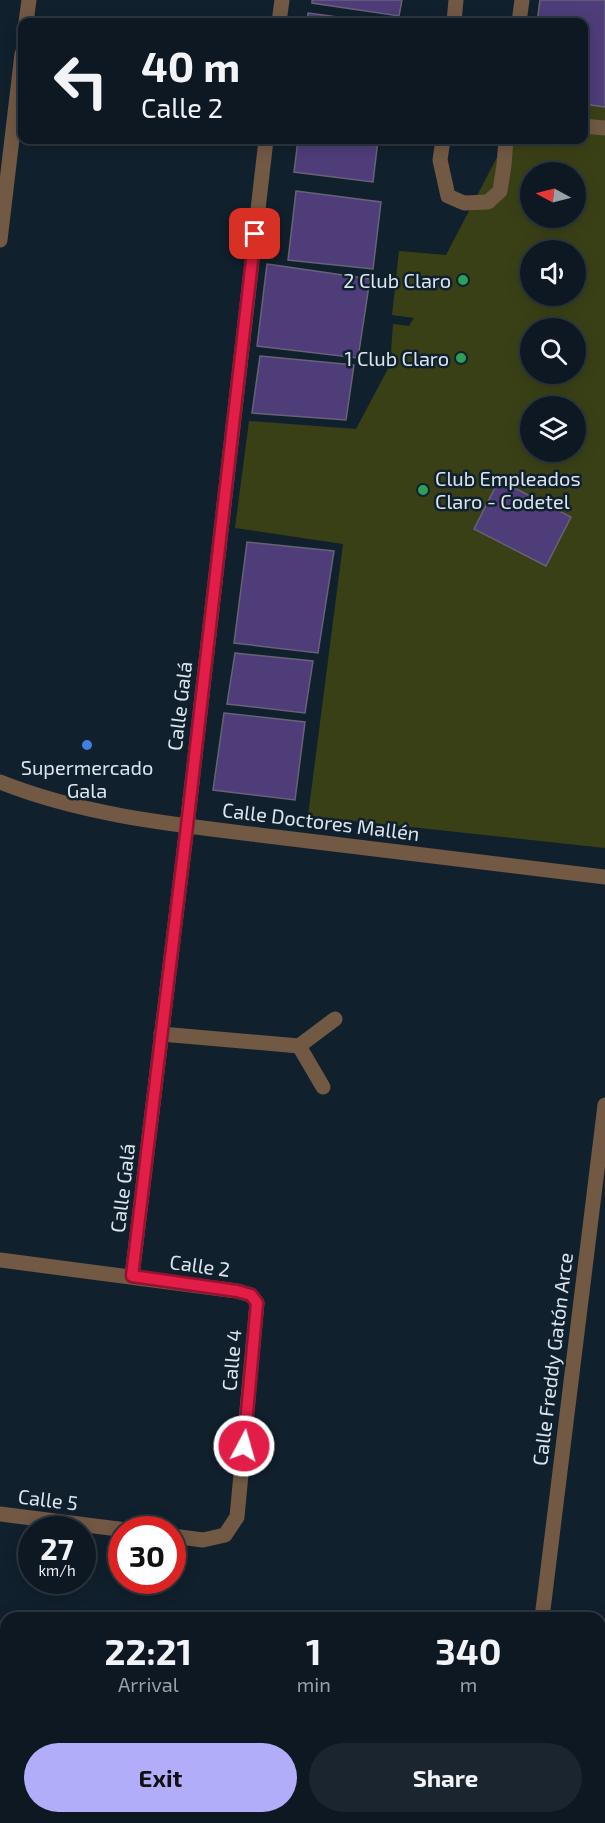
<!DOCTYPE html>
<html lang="en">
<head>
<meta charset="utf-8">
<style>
  body { margin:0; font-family:"Exo 2",sans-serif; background:#1b252f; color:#f1f3f6; height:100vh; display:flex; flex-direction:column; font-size:22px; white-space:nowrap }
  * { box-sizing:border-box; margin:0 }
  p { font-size:20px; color:#9aa0a5 }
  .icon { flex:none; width:33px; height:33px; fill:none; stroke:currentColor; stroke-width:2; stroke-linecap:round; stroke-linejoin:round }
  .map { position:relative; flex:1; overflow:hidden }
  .drawer { position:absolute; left:0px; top:1612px; width:606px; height:212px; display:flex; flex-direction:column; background:#0d1822; border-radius:18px 18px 0 0; box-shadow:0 3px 15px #0003,0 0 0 2px #2d3740 }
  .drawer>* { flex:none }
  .banner { position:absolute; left:18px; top:18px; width:570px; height:126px; border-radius:12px; box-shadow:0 3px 15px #0003,0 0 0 2px #2d3740; background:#0d1822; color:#f1f3f6; overflow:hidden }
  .needle { width:39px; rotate:277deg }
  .buttons { position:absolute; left:520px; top:162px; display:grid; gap:12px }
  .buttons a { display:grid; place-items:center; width:66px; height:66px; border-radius:50%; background:#0d1822; box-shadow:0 3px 15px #0003,0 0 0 2px #2d3740; font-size:30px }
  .speed { position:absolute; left:18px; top:1516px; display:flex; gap:12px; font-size:30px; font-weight:700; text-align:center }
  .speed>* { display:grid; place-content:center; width:78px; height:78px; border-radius:50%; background:#0d1822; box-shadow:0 3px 15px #0003,0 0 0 2px #2d3740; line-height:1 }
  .speed small { font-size:15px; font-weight:400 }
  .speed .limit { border:9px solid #d22; background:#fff; color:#111 }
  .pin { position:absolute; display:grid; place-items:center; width:51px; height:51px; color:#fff; margin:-26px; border-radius:12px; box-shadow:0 3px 9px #0006 }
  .me { position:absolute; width:66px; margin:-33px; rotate:6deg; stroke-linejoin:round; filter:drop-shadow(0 0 4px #0008) }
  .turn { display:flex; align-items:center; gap:21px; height:126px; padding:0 24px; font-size:27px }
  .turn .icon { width:78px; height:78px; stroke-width:2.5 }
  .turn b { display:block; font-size:42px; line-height:51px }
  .eta { display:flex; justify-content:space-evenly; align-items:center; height:102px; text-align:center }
  .eta b { font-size:36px; font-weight:700; line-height:42px }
  .primary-button { display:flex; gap:12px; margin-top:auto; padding:12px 24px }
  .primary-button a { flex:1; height:69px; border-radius:36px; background:#b2adf9; color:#111; font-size:24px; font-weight:700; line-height:69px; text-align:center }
  .primary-button a+a { background:#1b252f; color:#f1f3f6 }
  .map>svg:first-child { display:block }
  .green { fill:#3a4016; fill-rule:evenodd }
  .building { fill:#4e3d79; stroke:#676277; stroke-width:1.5 }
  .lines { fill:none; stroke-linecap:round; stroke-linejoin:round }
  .lane { stroke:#715944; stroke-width:15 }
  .street { stroke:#715944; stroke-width:15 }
  .route-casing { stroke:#92132f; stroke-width:15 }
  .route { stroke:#e11d48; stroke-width:10 }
  .leisure-dot { fill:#2e9e5b; stroke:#11202d; stroke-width:2 }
  .shop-dot { fill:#3f7fe0; stroke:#11202d; stroke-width:2 }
  .labels { text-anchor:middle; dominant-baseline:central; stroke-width:5; stroke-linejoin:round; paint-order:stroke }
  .poi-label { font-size:20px; fill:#dbe5ee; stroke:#11202d; text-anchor:end }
  .street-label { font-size:20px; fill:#dbe5ee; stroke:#11202d }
</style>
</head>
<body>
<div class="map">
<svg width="605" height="1823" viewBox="0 0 605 1823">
  <rect width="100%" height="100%" fill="#11202d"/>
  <!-- green -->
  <path class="green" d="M584,104L605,107V848L308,816L343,544L235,528L249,421L356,429L390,365L393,324L409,326L414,318L392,315L399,251L446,255L506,140H584ZM531,172H576V218H531ZM531,250H576V296H531ZM531,328H576V374H531ZM531,406H576V452H531Z"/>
  <!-- building -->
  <g class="building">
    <polygon points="312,0 402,0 399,16 312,3"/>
    <polygon points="540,0 605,0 605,107 584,104 584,22 537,22"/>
    <polygon points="308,13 375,22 307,22"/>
    <polygon points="298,140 378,140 373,182 294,172"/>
    <polygon points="296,191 381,202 373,269 288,260"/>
    <polygon points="267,264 370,279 358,358 257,346"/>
    <polygon points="260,356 354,365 346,420 252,413"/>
    <polygon points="499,480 571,517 546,566 474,529"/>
    <polygon points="247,542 334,551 318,653 234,643"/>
    <polygon points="235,653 313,661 305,713 227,704"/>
    <polygon points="224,713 305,722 295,800 213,790"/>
    <polygon points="360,1613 409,1618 359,1618"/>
  </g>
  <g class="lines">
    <!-- lane -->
    <g class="lane">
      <polyline points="454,22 456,0"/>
      <polyline points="519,22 522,0"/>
      <polyline points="584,126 605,128"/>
      <polyline points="443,140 440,160 448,196 464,203 488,202 500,191 504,165 506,140"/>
    </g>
    <!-- street -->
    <g class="street">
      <polyline points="26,22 29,0"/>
      <polyline points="279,22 282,0"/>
      <polyline points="0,240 22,54"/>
      <path d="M0,782C90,818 189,826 284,838C391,851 498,864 605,877"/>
      <polyline points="161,1034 299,1046 335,1019"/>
      <polyline points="299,1046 323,1087"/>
      <polyline points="0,1260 237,1291 251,1295 257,1303 237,1517 225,1535 203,1540 172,1536"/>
      <polyline points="132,1276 187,826 266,140"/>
      <polyline points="0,1514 126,1530"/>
      <polyline points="542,1618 605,1105"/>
      <polyline points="516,1823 517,1818"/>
    </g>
  </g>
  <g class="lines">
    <!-- route casing -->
    <g class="route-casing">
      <polyline id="route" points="244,1446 257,1303 251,1295 237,1291 132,1276 187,826 255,234"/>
    </g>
    <!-- route -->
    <use href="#route" class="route"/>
  </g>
  <!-- markers -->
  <g class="leisure-dot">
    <circle cx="463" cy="280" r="6"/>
    <circle cx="461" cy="358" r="6"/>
    <circle cx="423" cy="490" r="6"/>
  </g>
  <circle class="shop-dot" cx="87" cy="745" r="6"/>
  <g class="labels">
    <!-- poi labels -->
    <g class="poi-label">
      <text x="451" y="280">2 Club Claro</text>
      <text x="449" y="358">1 Club Claro</text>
      <text x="435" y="478" text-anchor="start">Club Empleados<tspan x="435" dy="23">Claro - Codetel</tspan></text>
      <text x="87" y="767" text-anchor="middle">Supermercado<tspan x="87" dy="23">Gala</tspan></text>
    </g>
    <!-- street labels -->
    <g class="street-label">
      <text transform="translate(179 706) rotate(-83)">Calle Galá</text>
      <text transform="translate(321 821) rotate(7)">Calle Doctores Mallén</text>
      <text transform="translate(122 1188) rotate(-83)">Calle Galá</text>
      <text transform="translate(200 1265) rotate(8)">Calle 2</text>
      <text transform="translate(552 1359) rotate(-83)">Calle Freddy Gatón Arce</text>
      <text transform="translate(231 1360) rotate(-85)">Calle 4</text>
      <text transform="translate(48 1499) rotate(7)">Calle 5</text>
    </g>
  </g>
</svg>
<div class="buttons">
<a><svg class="needle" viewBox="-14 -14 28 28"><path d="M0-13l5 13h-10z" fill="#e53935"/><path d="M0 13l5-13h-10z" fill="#9aa0a5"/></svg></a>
<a><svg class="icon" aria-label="sound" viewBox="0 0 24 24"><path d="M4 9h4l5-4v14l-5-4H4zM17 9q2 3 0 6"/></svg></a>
<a><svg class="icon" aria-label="search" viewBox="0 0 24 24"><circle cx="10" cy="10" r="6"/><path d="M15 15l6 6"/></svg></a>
<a><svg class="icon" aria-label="layers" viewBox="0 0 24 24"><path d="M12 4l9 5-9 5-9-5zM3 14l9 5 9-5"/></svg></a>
</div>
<div class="speed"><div>27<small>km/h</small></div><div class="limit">30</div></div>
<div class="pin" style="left:255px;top:234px;background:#d93025"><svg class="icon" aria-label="arrive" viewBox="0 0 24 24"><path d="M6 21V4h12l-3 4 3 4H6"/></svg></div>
<svg class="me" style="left:244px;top:1446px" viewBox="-20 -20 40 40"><circle r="17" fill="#e11d48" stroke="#fff" stroke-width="3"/><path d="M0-11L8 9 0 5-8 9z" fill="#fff"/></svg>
<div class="banner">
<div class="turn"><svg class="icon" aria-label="left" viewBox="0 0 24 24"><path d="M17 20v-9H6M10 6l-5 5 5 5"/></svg><div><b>40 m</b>Calle 2</div></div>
</div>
<section class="drawer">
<div class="eta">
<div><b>22:21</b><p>Arrival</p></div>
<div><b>1</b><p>min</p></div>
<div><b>340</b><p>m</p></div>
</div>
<div class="primary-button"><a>Exit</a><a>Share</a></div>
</section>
</div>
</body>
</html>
